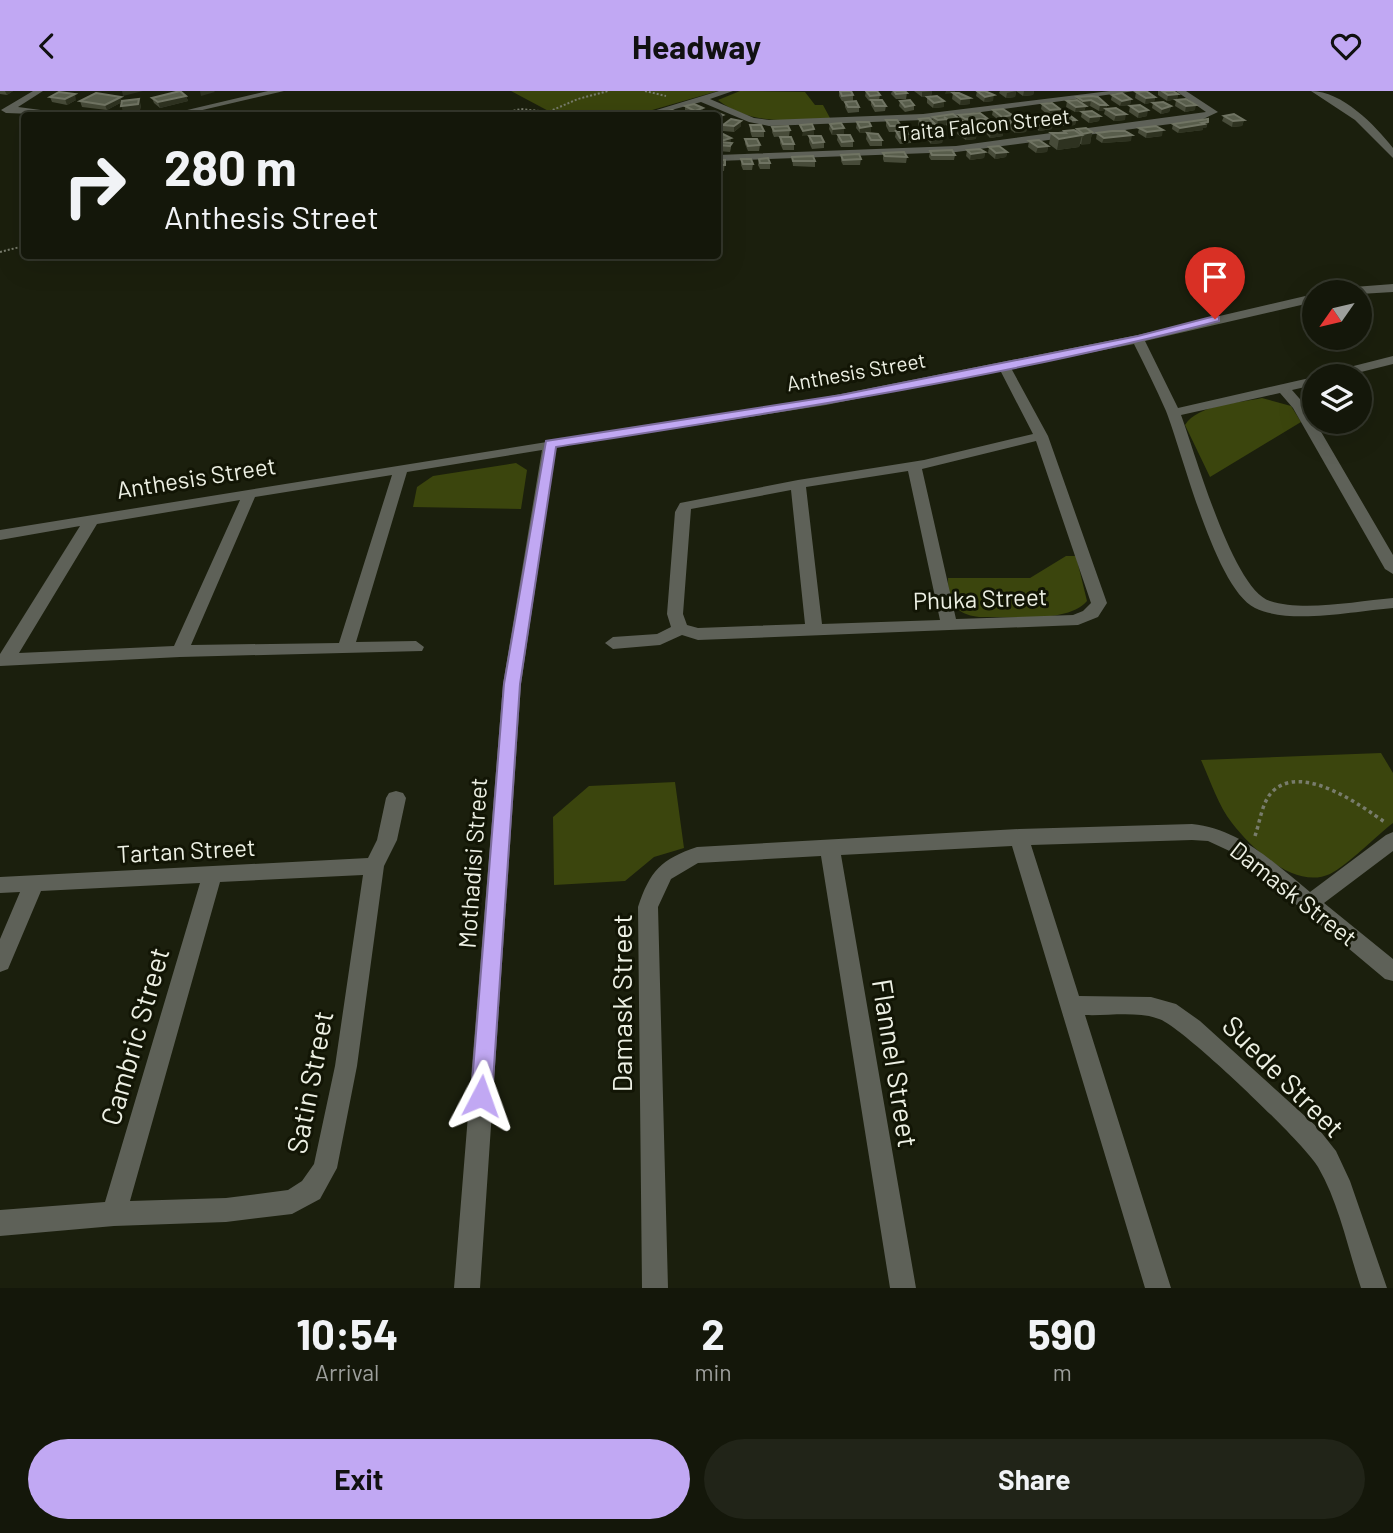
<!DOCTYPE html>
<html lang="en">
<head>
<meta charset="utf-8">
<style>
  body { margin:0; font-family:Barlow,sans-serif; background:#212418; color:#f1f3f6; height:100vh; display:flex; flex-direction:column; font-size:26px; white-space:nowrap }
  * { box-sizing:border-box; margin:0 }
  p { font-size:23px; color:#9d9f9c }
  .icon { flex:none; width:38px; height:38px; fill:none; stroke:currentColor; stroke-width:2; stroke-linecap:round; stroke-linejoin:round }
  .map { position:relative; height:1197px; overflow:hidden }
  .sheet { display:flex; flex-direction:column; background:#14170a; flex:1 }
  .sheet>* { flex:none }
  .hud { position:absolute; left:21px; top:21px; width:700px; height:147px; border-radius:7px; box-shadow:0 7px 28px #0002,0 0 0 2px #33362b; background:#14170a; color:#f1f3f6; overflow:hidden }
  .needle { width:46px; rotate:236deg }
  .controls { position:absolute; left:1302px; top:189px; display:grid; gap:14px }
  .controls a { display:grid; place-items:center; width:70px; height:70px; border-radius:50%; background:#14170a; box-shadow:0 7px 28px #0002,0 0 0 2px #33362b; font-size:35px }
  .pin { position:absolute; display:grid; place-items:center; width:60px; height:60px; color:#fff; margin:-72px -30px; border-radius:50% 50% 50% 0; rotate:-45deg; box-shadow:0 0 7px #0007 }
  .pin .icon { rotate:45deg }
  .me { position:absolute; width:77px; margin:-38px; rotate:4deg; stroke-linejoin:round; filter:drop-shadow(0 0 5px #0008) }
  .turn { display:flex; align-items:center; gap:24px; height:147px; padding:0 28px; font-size:32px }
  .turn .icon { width:91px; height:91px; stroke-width:2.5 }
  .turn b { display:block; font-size:49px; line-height:60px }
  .eta { display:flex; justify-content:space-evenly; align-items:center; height:119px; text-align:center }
  .eta b { font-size:42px; font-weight:700; line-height:49px }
  .cta { display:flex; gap:14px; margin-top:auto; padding:14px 28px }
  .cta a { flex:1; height:80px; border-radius:42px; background:#c1a8f3; color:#111; font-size:28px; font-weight:700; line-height:80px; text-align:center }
  .cta a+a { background:#212418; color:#f1f3f6 }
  header { display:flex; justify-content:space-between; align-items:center; height:91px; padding:0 28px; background:#c1a8f3; color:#111; font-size:32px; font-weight:700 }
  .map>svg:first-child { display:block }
  .green { fill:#3b450d }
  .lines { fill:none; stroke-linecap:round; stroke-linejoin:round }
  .path-far1 { stroke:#787c6c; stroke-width:2; stroke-dasharray:2 2; stroke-linecap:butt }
  .path { stroke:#787c6c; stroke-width:3.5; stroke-dasharray:3.5 3.5; stroke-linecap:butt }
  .minor { fill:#5e6158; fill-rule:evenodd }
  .wall { fill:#474b39 }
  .shaded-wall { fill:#2e3220 }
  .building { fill:#585d4b; stroke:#707463; stroke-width:2 }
  .route { fill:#c1a8f3; stroke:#7d6d9e; stroke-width:2 }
  .labels { text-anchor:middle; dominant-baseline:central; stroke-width:6; stroke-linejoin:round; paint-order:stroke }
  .far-street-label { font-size:21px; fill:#edf0e4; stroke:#121505 }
  .street-label { font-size:24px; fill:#edf0e4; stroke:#121505 }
  .near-street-label { font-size:28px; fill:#edf0e4; stroke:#121505 }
</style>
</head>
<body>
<header><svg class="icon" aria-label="back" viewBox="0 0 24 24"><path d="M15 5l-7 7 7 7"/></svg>Headway<svg class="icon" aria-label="heart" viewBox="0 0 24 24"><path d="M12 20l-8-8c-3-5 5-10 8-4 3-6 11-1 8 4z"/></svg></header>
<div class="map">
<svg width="1393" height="1197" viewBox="0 0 1393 1197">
  <rect width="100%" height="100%" fill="#1b1f0d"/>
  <!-- green -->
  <g class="green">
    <polygon points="511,0 718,0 635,24 556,24"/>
    <path d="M740,0L805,1L815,14H823L830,27C791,29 751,35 718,9Z"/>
    <path d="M1262,307L1291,315L1301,331L1210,386L1185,334C1198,313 1240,312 1262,307Z"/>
    <polygon points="516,372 527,379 521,418 413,416 417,396 433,385"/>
    <path d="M1066,465H1076L1087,510C1068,533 1008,525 979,526C954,523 948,510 948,487H1030Z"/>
    <path d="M1381,662L1393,682V732C1376,745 1348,774 1330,783C1295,799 1252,758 1232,732C1218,714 1210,689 1201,669Z"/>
    <polygon points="675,691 684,757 654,766 625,790 554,794 553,726 589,695"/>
  </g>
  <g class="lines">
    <!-- path-far1 -->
    <g class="path-far1">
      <polyline points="645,0 666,5"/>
      <polyline points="494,24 521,18 548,21 578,8 608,0"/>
      <polyline points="0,161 24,155"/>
    </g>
    <!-- path -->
    <path class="path" d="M1255,745C1260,731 1262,710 1273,700C1303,672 1360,714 1386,732"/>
    <!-- minor -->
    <g class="minor">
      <polygon points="33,0 43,0 18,16 56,21 60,24 6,22 1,19"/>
      <polygon points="268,0 284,0 181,24 166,24"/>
      <polygon points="719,0 733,0 710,8 754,27 769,29 923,23 1110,0 1135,0 923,29 769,35 749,31 701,11 653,24 640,24"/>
      <polygon points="1176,0 1186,0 1218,21 1201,29 956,61 718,70 718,64 956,55 1206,21"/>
      <path d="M1311,0C1342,0 1375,34 1393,57V67L1355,29Z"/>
      <polygon points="1393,193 1393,201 1360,203 1335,201 1341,197"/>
      <path d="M1314,203V211L1145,250L1178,317L1314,286V294L1292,299L1306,315L1393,464V483L1385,478L1293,317L1280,302L1181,324C1195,361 1233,499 1270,510C1304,521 1357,510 1393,507V517C1355,520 1290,534 1255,517C1215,497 1183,363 1166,320C1156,297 1145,275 1134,253L1011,277L1048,345L1107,512L1098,526L1078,534L698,549L682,544L660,554L613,558L605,552L613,546L657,543L671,536L667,523L675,421L680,412L798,389L924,369L1033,343L1000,279L826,314L556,356L521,593L480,1197H454L503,593L542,359L407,381L356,551L416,550L424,556L422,560L180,566L0,575V563L80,435L0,449V439L826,306L1138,244ZM1036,350L1091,512L1083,520L1073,524L956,528L922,378ZM908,380L940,529L822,533L806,396ZM392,384L339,552L191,554L255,406ZM791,399L805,533L698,537L687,534L683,523L691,418ZM240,409L174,555L19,562L97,433Z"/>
      <polygon points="1393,265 1393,273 1345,285 1325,285 1326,282"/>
      <path d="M396,700L403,702L406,707L397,749L384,775L357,975L337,1077L320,1108L292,1123L226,1131L114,1135L0,1145V1119L105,1111L200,792L41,800L8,878L0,881V848L20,801L0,802V786L368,767L377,749L386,707L389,702ZM363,784L335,975L314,1073L302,1090L288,1099L226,1107L130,1110L220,791Z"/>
      <path d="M1192,733C1240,738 1273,771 1310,801L1386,744L1393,741V760L1324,812L1393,868V890L1385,888L1236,763L1208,750L1192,749L1031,754L1079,905L1151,906L1176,913L1200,930L1317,1036L1336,1060L1350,1090L1387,1197H1361C1348,1158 1339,1112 1318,1076C1305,1053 1182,935 1159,928C1138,920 1108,925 1085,924L1171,1197H1145L1012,755L841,764L916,1197H890L821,765L698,772L671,788L658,816L668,1197H642L638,816C650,780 661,768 697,756L1019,738Z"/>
    </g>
  </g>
  <!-- wall -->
  <g class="wall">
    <polygon points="0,0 13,0 7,4 0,3"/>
    <polygon points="839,0 853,4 853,10 842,10 839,5"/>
    <polygon points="866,0 880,4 879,9 886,15 885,20 875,21 871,14 871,10 869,10 865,5"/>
    <polygon points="892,0 907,2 906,8 896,8 891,3"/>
    <polygon points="914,0 932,0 931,5 922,6"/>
    <polygon points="977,0 993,10 984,11 976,5"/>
    <polygon points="1000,0 1016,0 1015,6 1006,7 999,2"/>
    <polygon points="1016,0 1034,0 1033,4 1023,5"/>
    <polygon points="1158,0 1173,0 1178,3 1177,8 1167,10 1158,4"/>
    <polygon points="1136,1 1155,6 1154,11 1145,13 1135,7"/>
    <polygon points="953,2 970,13 960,14 952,8"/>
    <polygon points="1112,4 1131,8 1130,14 1120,15 1111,9"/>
    <polygon points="186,5 188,10 160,17 154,12 152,7"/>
    <polygon points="1092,5 1107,14 1106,18 1125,29 1114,30 1104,23 1105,19 1099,20 1090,15 1086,15 1084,20 1075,21 1066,16 1067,10 1076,9 1077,6"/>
    <polygon points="50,6 76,9 67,14 52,11"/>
    <polygon points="927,6 944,16 933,17 927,12"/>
    <polygon points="1176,9 1195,19 1185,21 1175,15"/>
    <polygon points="80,10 122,10 141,14 140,19 123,20 122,11 107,19 82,16"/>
    <polygon points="900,10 914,14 914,19 905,21 899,15"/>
    <polygon points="845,11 859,16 859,21 848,22 845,16"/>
    <polygon points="1153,12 1171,15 1169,21 1161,23 1152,17"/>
    <polygon points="1042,13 1060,18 1059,23 1049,25 1041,18"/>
    <polygon points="685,15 703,17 703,23 693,24 685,21"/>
    <polygon points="1130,15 1147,25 1138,27 1129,21"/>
    <polygon points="993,19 1011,30 1001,31 992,24"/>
    <polygon points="1082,21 1100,25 1099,30 1089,32 1081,26"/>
    <polygon points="959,24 988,28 987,33 964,33 962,32 962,36 976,48 966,49 957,43 958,37 953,39 946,34 937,35 934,32 935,33 934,39 923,40 918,34 919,28 932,31 933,26 959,28"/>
    <polygon points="1057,24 1076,29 1075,34 1064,35 1056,30"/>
    <polygon points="1224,25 1244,29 1242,35 1232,36 1222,30"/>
    <polygon points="1033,27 1052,38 1039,40 1032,33"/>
    <polygon points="886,29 901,35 901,40 911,46 911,52 900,53 895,46 896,41 889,41 886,35"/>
    <polygon points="741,30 741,35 734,41 723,40 723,34"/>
    <polygon points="1008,30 1027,35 1026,41 1015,42 1007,36"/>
    <polygon points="857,31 871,41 860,42 856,37"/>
    <polygon points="1208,31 1206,37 1203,37 1203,39 1178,42 1172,38 1173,33"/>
    <polygon points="830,33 844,43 832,44 829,38"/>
    <polygon points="750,34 764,40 764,46 752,46 750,40"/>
    <polygon points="983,34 1003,45 990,47 983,39"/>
    <polygon points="772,36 790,39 789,45 774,46 772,41"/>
    <polygon points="1139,37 1162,45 1146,47 1138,42"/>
    <polygon points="718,38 718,41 731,47 731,57 730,61 718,60"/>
    <polygon points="1077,38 1092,41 1090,53 1080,53 1079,56 1057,59 1049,53 1051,42 1064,42 1064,40 1077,41"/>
    <polygon points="925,40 943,46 942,52 931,53 925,46"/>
    <polygon points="867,42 882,49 882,55 870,55 866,48"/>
    <polygon points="1097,42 1131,50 1102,52 1096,48"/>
    <polygon points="838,44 853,50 853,56 841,56 837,49"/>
    <polygon points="809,45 824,51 824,57 812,58 809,51"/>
    <polygon points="780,46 794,53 794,59 783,59 780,52"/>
    <polygon points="745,48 760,54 759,60 748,60 745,53"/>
    <polygon points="1029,50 1048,55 1047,61 1036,62 1028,56"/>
    <polygon points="989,56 1007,61 1006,66 995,68 988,62"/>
    <polygon points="967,59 985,61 984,67 970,69 966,65"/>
    <polygon points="930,60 955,64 954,69 931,69 929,66"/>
    <polygon points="883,62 907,66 906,72 884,71 883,68"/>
    <polygon points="841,64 861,68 860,74 843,74 841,70"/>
    <polygon points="792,66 815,70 815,76 793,75"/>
    <polygon points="741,68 753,73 752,79 743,79 741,74"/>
    <polygon points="759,68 770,72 770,78 760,78 758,74"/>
    <polygon points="718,69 725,69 724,80 718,80"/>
  </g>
  <!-- shaded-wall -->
  <g class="shaded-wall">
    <polygon points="5,0 13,0 7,4"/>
    <polygon points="122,0 143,0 123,5"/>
    <polygon points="200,0 214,0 215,1 201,5"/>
    <polygon points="932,0 931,5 922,6 922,1"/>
    <polygon points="946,0 955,0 955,2 945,3"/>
    <polygon points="1016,0 1015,6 1006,7 1007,2"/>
    <polygon points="1024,0 1034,0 1033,4 1023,5"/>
    <polygon points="75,3 76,9 67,14 65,8"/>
    <polygon points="1178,3 1177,8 1167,10 1168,4"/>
    <polygon points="994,4 993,10 984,11 985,6"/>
    <polygon points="186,5 188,10 160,17 158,11"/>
    <polygon points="121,6 122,11 107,19 105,14"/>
    <polygon points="1155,6 1154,11 1145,13 1146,7"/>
    <polygon points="970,7 970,13 960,14 961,8"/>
    <polygon points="139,8 141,14 140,19 123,20 121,15"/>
    <polygon points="1131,8 1130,14 1120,15 1122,10"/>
    <polygon points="1091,9 1090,15 1086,15 1084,20 1075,21 1076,16 1082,15 1083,10"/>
    <polygon points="944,10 944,16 933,17 934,12"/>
    <polygon points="1100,14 1107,14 1105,19 1099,20"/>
    <polygon points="1196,14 1195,19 1185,21 1186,15"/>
    <polygon points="1171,15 1169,21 1161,23 1162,18"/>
    <polygon points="703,17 703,23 695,24 695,20"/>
    <polygon points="1060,18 1059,23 1049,25 1050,19"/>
    <polygon points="1148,19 1147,25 1138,27 1139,21"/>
    <polygon points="1126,23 1125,29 1114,30 1116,24"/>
    <polygon points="723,24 723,30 718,31 718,26"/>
    <polygon points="1012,24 1011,30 1001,31 1002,26"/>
    <polygon points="1100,25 1099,30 1089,32 1090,26"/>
    <polygon points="947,28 946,34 937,35 938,29"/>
    <polygon points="1076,29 1075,34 1064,35 1065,30"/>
    <polygon points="1244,29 1242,35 1232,36 1233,30"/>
    <polygon points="741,30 741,35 734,41 734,35"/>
    <polygon points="962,30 962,36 953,39 953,33"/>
    <polygon points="1208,31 1206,37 1203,37 1203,39 1178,42 1180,37"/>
    <polygon points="935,33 934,39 923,40 924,34"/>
    <polygon points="1053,33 1052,38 1039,40 1040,34"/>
    <polygon points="871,35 871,41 860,42 860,37"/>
    <polygon points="1027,35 1026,41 1015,42 1016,36"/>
    <polygon points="844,37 844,43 832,44 833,38"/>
    <polygon points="814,38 814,44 802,45 803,40"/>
    <polygon points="1003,39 1003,45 990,47 991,41"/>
    <polygon points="1163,39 1162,45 1146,47 1147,41"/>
    <polygon points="1092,41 1090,53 1081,54 1083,43"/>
    <polygon points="977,42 976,48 966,49 967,44"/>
    <polygon points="1082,44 1079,56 1057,59 1059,48"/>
    <polygon points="1132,44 1131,50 1102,52 1104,47"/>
    <polygon points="943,46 942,52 931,53 932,47"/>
    <polygon points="731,47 731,52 721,50"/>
    <polygon points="1048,55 1047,61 1036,62 1038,56"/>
    <polygon points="985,61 984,67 970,69 971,63"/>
    <polygon points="1007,61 1006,66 995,68 996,62"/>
  </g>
  <!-- building -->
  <g class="building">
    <polygon points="180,0 186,5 158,11 152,7"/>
    <polygon points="840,0 851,0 853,4 842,5"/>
    <polygon points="866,0 877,0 880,4 870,5"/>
    <polygon points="894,0 905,0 907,2 896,3"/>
    <polygon points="977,0 985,0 994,4 985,6"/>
    <polygon points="1146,0 1155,6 1146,7 1136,1"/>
    <polygon points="1162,0 1173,0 1178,3 1168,4"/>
    <polygon points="59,1 75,3 65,8 50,6"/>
    <polygon points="96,2 121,6 105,14 80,10"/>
    <polygon points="953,2 959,2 970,7 961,8"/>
    <polygon points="1122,2 1131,8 1122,10 1112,4"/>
    <polygon points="937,5 944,10 934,12 927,6"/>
    <polygon points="1092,5 1098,6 1107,14 1100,14 1091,9 1083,10 1077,6"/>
    <polygon points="139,8 138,13 121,15 122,10"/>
    <polygon points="1186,8 1196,14 1186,15 1176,9"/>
    <polygon points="871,9 882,9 886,15 875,15"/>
    <polygon points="910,9 914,14 905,16 900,10"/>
    <polygon points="1077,9 1086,15 1076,16 1067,10"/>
    <polygon points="856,10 859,16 848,16 845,11"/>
    <polygon points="1163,11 1171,15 1162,18 1153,12"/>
    <polygon points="1052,12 1060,18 1050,19 1042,13"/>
    <polygon points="694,13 703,17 695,20 685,15"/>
    <polygon points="1140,14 1148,19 1139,21 1130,15"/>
    <polygon points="1116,17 1126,23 1116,24 1106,18"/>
    <polygon points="1003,18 1012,24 1002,26 993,19"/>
    <polygon points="672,19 682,23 670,24 663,21"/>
    <polygon points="713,20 723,24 718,26 718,24 710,24 705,22"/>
    <polygon points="1092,20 1100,25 1090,26 1082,21"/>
    <polygon points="980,22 988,28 965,28 959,24"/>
    <polygon points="953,23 962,30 953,33 944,26 947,28 938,29 933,26"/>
    <polygon points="1068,23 1076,29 1065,30 1057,24"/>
    <polygon points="1234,23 1244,29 1233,30 1224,25"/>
    <polygon points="1044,26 1053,33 1040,34 1033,27"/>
    <polygon points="929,27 935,33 924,34 919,28"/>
    <polygon points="731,28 741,30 734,35 723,34"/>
    <polygon points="1208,28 1208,31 1202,32 1204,33 1180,37 1173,33"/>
    <polygon points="886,29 897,29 901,35 890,35"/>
    <polygon points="1019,29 1027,35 1016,36 1008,30"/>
    <polygon points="857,31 869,31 871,35 860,37"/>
    <polygon points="841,32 844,37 833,38 830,33"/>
    <polygon points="812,33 814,38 803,40 800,34"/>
    <polygon points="995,33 1003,39 991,41 983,34"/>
    <polygon points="750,34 761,34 764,40 752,40"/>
    <polygon points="788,35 790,39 774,40 772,36"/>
    <polygon points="1156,35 1163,39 1147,41 1139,37"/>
    <polygon points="964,36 977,42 967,44 958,37"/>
    <polygon points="1086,37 1092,41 1083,43 1077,38"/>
    <polygon points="1074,39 1082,44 1059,48 1051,42 1066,42 1064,40"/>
    <polygon points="896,40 907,40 911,46 900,47"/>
    <polygon points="925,40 937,40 943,46 932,47"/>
    <polygon points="1112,40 1125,40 1132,44 1104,47 1097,42"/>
    <polygon points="718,41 719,41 731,47 721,50 718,50"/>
    <polygon points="867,42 878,43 882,49 871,49"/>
    <polygon points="838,44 850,44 853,50 842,51"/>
    <polygon points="809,45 821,45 824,51 813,52"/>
    <polygon points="780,46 791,46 794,53 783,53"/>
    <polygon points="745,48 757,48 760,54 748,55"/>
    <polygon points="1039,49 1048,55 1038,56 1029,50"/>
    <polygon points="719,51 732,52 730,55 718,54"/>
    <polygon points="999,55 1007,61 996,62 989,56"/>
    <polygon points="980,58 985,61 971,63 967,59"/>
    <polygon points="952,59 955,64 932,64 930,60"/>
    <polygon points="904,61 907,66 885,65 883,62"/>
    <polygon points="859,63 861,68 843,69 841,64"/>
    <polygon points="813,65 815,70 793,70 792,66"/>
    <polygon points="768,67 770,72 760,72 759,68"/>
    <polygon points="741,68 751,68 753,73 743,73"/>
    <rect x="718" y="69" width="7" height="5"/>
  </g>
  <!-- route -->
  <path class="route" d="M1215,225L1219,226V230C1001,287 778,321 556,356L520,593L492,1005L489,1012L481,1015L474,1012L471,1005L504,593L546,350L841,304L1138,245Z"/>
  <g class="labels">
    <!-- far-street labels -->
    <g class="far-street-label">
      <text transform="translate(984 33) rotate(-6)">Taita Falcon Street</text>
      <text transform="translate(856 280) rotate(-10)">Anthesis Street</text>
    </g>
    <!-- street labels -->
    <g class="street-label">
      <text transform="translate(196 386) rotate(-9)">Anthesis Street</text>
      <text transform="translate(980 507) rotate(-2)">Phuka Street</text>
      <text transform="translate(186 759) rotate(-3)">Tartan Street</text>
      <text transform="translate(472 772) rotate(-86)">Mothadisi Street</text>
      <text transform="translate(1294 802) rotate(38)">Damask Street</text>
    </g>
    <!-- near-street labels -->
    <g class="near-street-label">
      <text transform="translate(621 912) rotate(-90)">Damask Street</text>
      <text transform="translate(134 945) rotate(-74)">Cambric Street</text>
      <text transform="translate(896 972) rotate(81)">Flannel Street</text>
      <text transform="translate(1284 985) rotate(45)">Suede Street</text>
      <text transform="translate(309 991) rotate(-79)">Satin Street</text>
    </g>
  </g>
</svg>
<div class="controls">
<a><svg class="needle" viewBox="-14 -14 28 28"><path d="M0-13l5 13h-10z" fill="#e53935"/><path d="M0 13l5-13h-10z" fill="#9d9f9c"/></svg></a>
<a><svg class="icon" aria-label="layers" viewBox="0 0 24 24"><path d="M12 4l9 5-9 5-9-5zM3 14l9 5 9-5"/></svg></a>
</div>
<div class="pin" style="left:1215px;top:228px;background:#d93025"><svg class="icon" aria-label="arrive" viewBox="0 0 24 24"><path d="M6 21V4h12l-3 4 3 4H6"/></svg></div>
<svg class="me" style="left:481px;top:1005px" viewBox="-20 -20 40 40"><path d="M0-17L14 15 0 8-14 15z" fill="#c1a8f3" stroke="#fff" stroke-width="4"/></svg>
<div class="hud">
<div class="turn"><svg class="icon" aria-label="right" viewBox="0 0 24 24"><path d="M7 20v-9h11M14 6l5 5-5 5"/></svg><div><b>280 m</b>Anthesis Street</div></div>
</div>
</div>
<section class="sheet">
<div class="eta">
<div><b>10:54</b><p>Arrival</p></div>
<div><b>2</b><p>min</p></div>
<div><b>590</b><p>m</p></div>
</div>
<div class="cta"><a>Exit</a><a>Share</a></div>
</section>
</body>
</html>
